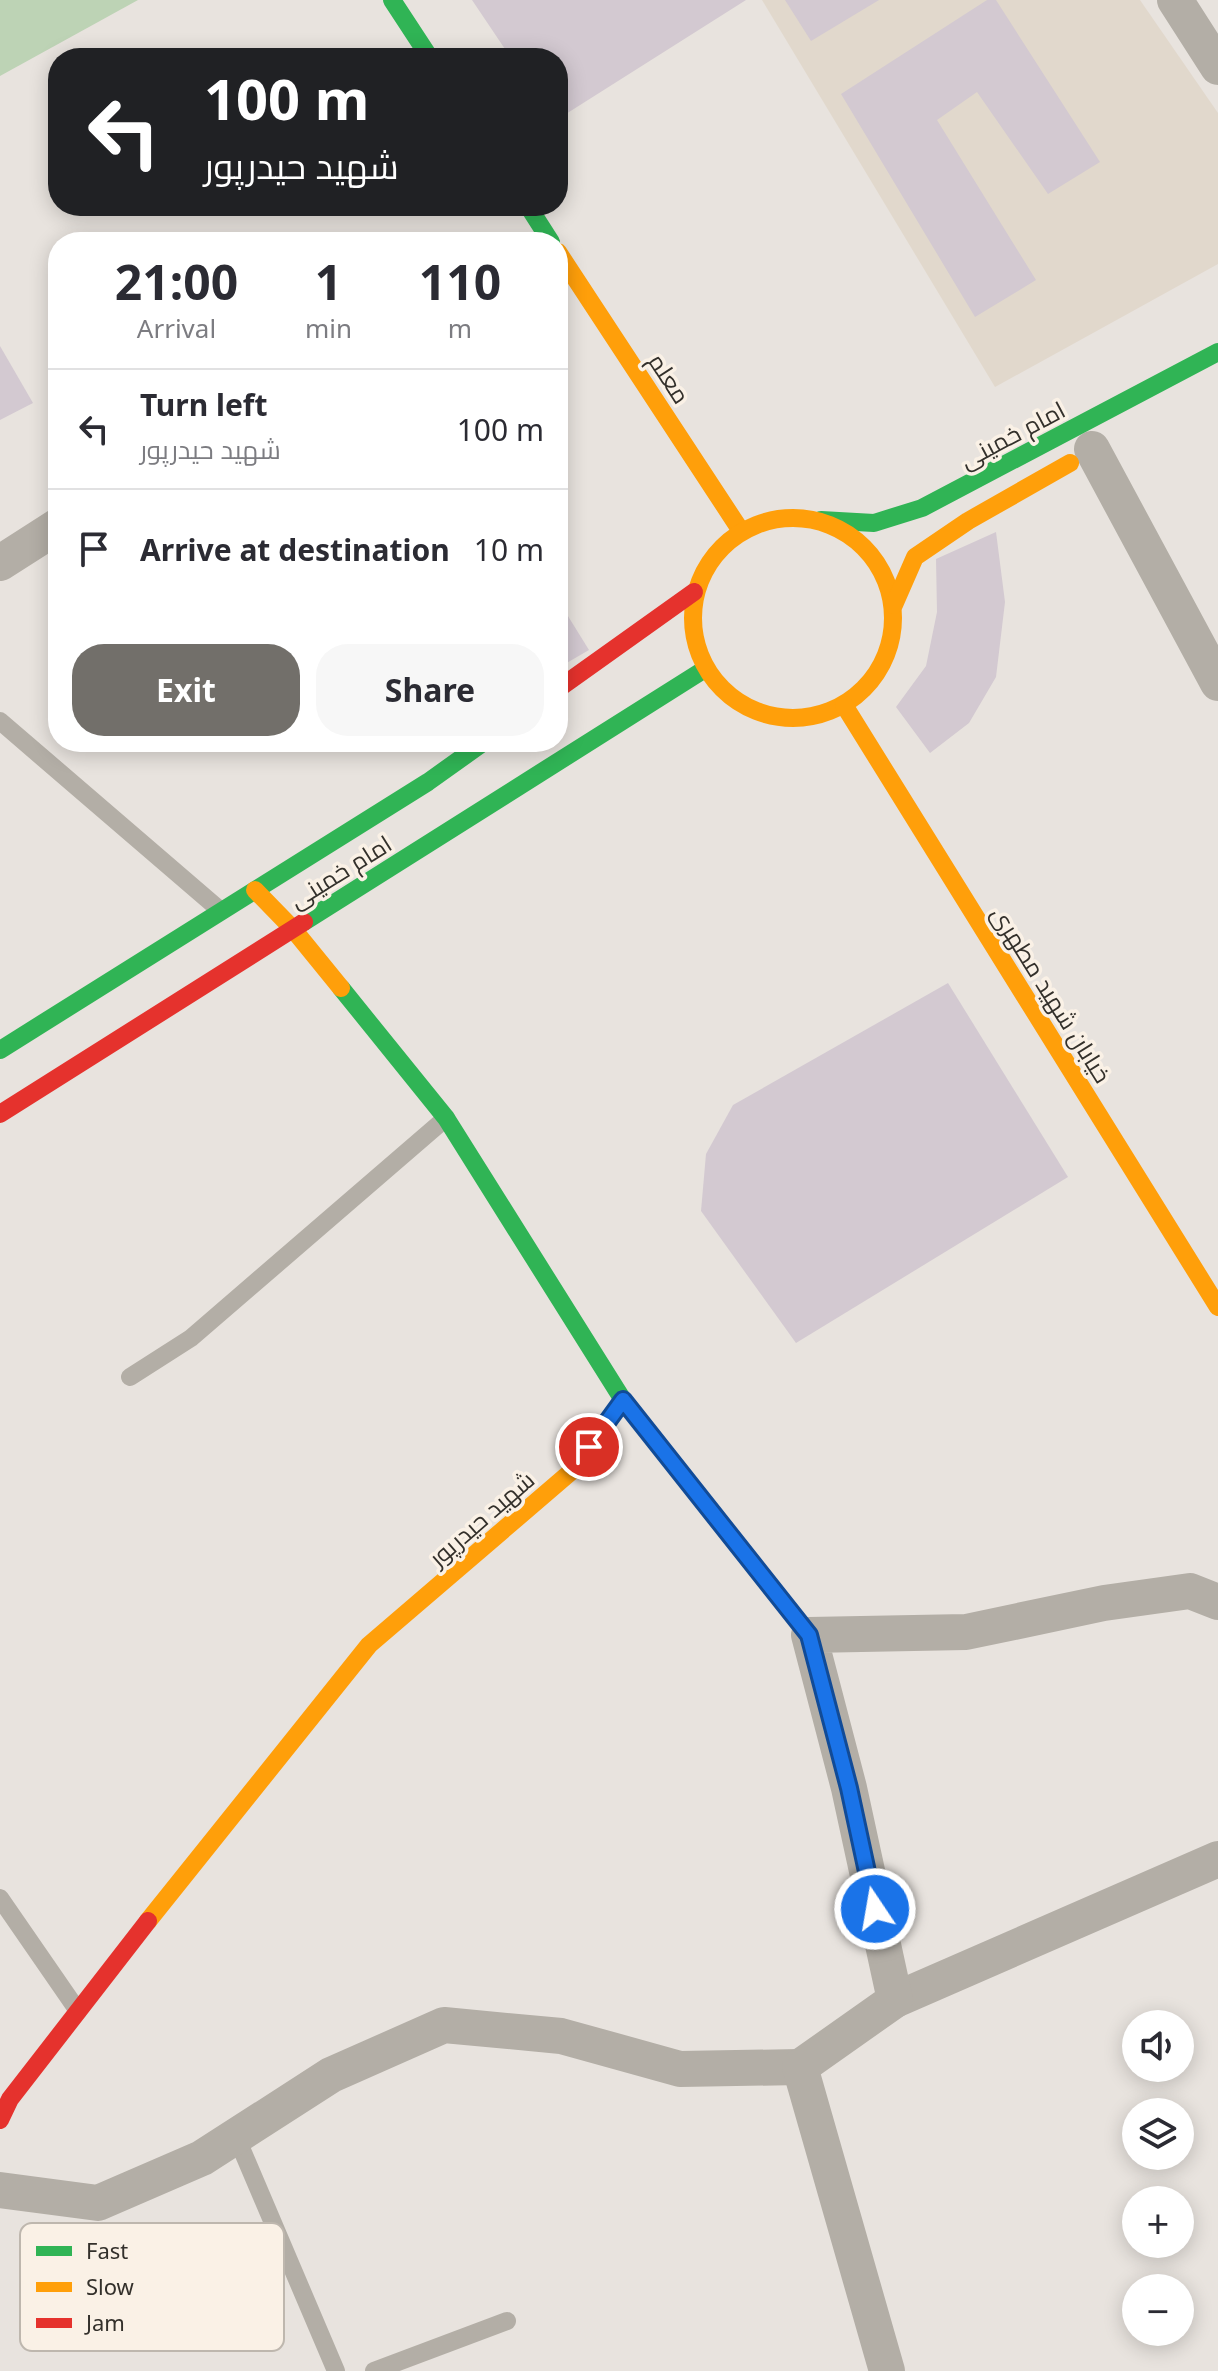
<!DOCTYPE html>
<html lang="en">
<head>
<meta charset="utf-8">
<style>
  body { margin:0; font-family:"Noto Sans",Cairo,sans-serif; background:#f7f7f7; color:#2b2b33; height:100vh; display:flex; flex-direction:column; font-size:30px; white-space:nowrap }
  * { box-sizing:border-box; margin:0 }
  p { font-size:26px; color:#7c7c81 }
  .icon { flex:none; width:44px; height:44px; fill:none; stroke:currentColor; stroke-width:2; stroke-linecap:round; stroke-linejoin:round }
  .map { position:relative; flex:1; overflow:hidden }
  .side { position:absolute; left:48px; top:232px; width:520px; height:520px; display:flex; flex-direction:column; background:#fff; border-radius:32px; box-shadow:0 4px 20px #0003 }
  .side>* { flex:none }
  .hud { position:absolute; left:48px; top:48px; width:520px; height:168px; border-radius:32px; box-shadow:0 4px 20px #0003; background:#202124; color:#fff; overflow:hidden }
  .buttons { position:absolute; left:1122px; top:2010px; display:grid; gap:16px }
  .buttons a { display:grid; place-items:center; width:72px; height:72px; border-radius:50%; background:#fff; box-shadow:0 4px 20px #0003; font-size:40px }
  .pin { position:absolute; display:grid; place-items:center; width:68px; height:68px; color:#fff; margin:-34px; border:4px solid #fff; border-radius:50%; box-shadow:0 2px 8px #0007 }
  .me { position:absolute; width:88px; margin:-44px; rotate:348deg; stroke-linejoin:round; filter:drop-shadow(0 0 6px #0008) }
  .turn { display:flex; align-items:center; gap:28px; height:168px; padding:0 24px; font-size:36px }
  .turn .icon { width:104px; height:104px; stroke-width:2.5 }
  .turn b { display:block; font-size:56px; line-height:68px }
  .eta { display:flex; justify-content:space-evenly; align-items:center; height:136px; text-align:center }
  .eta b { font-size:48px; font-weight:700; line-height:56px }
  .cta { display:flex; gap:16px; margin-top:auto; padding:16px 24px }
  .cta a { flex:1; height:92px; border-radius:32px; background:#726f6a; color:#fff; font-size:32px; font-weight:700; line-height:92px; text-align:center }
  .cta a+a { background:#f7f7f7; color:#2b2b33 }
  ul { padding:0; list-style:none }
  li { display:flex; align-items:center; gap:24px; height:120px; padding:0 24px; border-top:2px solid #e1e1e2 }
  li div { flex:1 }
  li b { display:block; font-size:30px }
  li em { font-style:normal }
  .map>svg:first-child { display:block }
  .built { fill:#e1d8cc }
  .green { fill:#bdd3b5 }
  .building { fill:#d3c9d1 }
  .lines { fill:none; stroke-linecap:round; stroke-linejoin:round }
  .lane { stroke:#b3aea6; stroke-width:18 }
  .street { stroke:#b3aea6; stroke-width:36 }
  .fast { stroke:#30b455; stroke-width:18 }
  .slow { stroke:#ff9f0a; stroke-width:18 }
  .jam { stroke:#e5322d; stroke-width:18 }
  .route-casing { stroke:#114b97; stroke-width:20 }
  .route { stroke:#1a73e8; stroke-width:14 }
  .labels { text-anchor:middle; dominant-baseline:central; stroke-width:7; stroke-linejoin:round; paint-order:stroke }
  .street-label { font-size:24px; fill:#33302b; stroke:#faf1e6 }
  .key { fill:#faf1e6; stroke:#beb7ae; stroke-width:2 }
  .key-label { font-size:22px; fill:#33302b }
</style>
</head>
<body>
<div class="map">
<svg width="1218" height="2371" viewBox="0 0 1218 2371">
  <rect width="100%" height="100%" fill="#e8e3de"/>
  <!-- built -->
  <polygon class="built" points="762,0 1140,0 1218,113 1218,264 995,387"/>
  <!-- green -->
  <polygon class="green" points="0,0 138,0 0,76"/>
  <!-- building -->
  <g class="building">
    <polygon points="472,0 746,0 558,119 558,58 511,58"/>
    <polygon points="785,0 879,0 811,41"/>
    <polygon points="987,0 996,0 1100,162 1048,194 977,92 937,120 1036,280 975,317 841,94"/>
    <polygon points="0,346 33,403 0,420"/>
    <polygon points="996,532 1005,602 996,677 969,723 930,753 896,707 926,666 937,612 936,559"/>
    <polygon points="558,600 589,650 558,668"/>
    <polygon points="948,983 1068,1177 796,1343 701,1211 706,1154 733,1105"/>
  </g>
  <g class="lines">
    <!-- lane -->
    <g class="lane">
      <polyline points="0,721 221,911"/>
      <polyline points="130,1377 191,1338 446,1118"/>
      <polyline points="623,1400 809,1635"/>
      <polyline points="0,1898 78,2011"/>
      <polyline points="236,2136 336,2371"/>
      <polyline points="374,2371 507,2321"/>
    </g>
    <!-- street -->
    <g class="street">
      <polyline points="1175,0 1218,67"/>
      <polyline points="1092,449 1218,683"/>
      <polyline points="0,563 58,526"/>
      <polyline points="895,2000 1218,1859"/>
      <polyline points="0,2190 98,2203 202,2158 331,2075 444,2025 561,2036 680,2069 800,2067"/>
      <polyline points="887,2371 800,2067 895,2000 849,1788 809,1635 966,1632 1104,1603 1190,1591 1218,1602"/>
    </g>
    <!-- fast -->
    <g class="fast">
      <polyline points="392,0 430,58"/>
      <polyline points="528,206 551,242"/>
      <polyline points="821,520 874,523 922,508 1218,352"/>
      <polyline points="304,922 705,669"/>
      <polyline points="341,988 446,1118 623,1400 573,1470"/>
      <polyline points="0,1050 428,782 484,742"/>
    </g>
    <!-- slow -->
    <g class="slow">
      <polyline points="558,252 741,531"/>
      <circle cx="793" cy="618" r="100"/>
      <polyline points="894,605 915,557 968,521 1070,463"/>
      <polyline points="844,705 1218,1307"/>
      <polyline points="255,890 293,929 341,988"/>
      <polyline points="148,1921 369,1645 573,1470"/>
    </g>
    <!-- jam -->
    <g class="jam">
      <polyline points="558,689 694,592"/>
      <polyline points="0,1114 304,922"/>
      <polyline points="0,2120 10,2099 148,1921"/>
    </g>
  </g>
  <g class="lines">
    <!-- route casing -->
    <g class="route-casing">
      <polyline id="route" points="589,1447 623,1400 809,1635 849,1788 875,1909"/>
    </g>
    <!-- route -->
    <use href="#route" class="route"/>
  </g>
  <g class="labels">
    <!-- street labels -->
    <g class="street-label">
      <text transform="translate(670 378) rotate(57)">معلم</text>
      <text transform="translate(1012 434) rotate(-28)">امام خمینی</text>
      <text transform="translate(340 871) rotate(-32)">امام خمینی</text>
      <text transform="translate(1052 994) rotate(58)">خیابان شهید مطهری</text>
      <text transform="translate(481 1518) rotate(-41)">شهید حیدرپور</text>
    </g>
  </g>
  <!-- legend -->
  <rect x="20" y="2223" width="264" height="128" rx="12" class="key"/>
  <rect x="36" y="2246" width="36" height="10" fill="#30b455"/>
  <rect x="36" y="2282" width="36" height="10" fill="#ff9f0a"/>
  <rect x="36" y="2318" width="36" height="10" fill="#e5322d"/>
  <g class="key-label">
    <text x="86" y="2259">Fast</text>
    <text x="86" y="2295">Slow</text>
    <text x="86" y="2331">Jam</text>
  </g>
</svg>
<div class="buttons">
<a><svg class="icon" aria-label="sound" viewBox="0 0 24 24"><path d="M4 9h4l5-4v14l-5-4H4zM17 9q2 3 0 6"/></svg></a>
<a><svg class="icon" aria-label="layers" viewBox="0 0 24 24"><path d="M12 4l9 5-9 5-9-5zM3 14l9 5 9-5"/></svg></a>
<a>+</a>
<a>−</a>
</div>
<div class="pin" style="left:589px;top:1447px;background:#d93025"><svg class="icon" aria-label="arrive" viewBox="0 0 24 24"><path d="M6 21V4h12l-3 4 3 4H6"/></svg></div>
<svg class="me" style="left:875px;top:1909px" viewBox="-20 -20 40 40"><circle r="17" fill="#1a73e8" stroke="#fff" stroke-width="3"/><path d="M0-11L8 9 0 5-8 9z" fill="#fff"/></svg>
<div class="hud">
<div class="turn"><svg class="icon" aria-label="left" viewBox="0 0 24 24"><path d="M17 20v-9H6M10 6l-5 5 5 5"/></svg><div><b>100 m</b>شهید حیدرپور</div></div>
</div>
<section class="side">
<div class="eta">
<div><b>21:00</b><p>Arrival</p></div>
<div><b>1</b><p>min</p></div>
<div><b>110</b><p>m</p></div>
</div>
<ul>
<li><svg class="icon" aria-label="left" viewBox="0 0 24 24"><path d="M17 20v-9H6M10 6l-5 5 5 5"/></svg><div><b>Turn left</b><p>شهید حیدرپور</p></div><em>100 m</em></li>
<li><svg class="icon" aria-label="arrive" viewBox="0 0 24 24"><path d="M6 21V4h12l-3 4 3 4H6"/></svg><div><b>Arrive at destination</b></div><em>10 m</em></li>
</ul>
<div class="cta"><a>Exit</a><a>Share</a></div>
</section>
</div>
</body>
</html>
